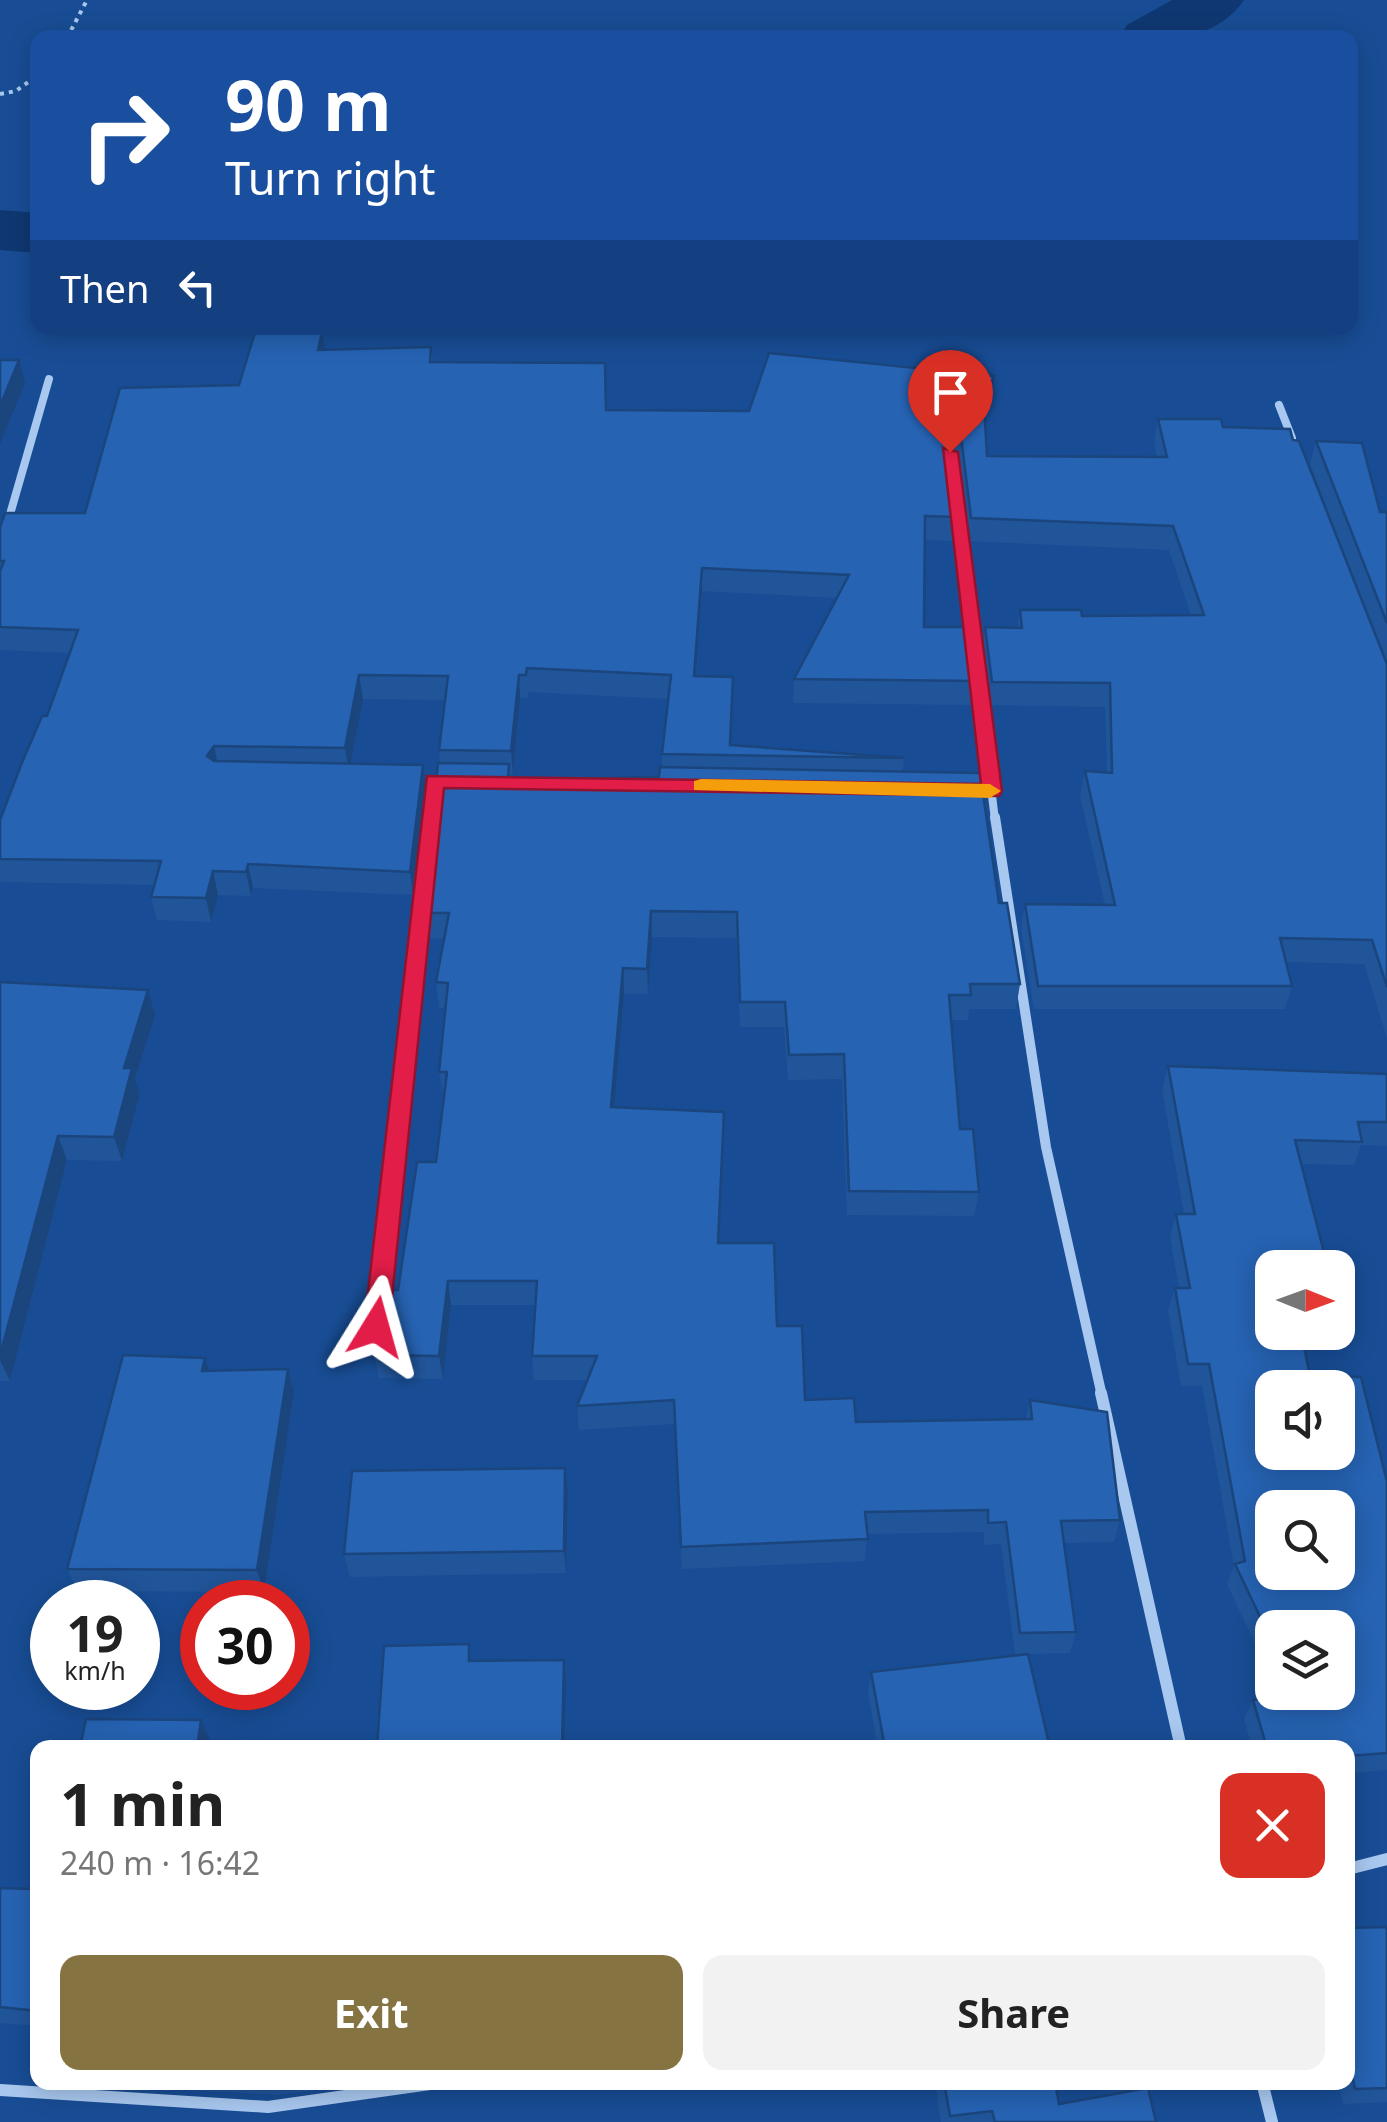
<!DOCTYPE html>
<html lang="en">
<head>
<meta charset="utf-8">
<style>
  body { margin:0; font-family:"Noto Sans",sans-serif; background:#f2f2f2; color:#222; height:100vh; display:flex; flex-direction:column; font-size:38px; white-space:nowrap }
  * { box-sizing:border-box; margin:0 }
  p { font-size:32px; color:#767676 }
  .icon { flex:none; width:55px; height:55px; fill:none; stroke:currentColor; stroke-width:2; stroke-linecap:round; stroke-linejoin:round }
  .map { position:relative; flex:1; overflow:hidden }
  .drawer { position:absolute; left:30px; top:1740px; width:1325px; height:350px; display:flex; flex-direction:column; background:#fff; border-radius:20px; box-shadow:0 5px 25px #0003 }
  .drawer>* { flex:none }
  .hud { position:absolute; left:30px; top:30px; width:1328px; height:305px; border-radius:20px; box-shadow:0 5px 25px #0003; background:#1a4fa0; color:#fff; overflow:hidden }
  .needle { width:65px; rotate:91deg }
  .buttons { position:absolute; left:1255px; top:1250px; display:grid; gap:20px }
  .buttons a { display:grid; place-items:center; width:100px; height:100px; border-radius:20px; background:#fff; box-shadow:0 5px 25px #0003; font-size:50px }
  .speed { position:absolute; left:30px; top:1580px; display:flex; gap:20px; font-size:50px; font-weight:700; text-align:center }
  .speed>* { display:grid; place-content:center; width:130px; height:130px; border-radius:50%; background:#fff; box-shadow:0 5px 25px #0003; line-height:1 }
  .speed small { font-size:25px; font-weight:400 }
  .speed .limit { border:15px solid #d22; background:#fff; color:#111 }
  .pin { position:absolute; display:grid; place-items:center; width:85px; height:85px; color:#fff; margin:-102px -42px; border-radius:50% 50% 50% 0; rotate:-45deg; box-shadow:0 0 10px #0007 }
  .pin .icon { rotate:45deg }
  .me { position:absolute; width:110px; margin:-55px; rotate:8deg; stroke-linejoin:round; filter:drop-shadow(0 0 8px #0008) }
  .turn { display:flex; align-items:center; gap:35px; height:210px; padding:0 30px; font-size:45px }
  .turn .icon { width:130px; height:130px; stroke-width:2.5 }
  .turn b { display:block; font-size:70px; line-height:85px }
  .then { display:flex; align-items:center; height:95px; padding:0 30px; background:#0003; gap:20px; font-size:38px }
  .round { display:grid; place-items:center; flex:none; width:105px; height:105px; border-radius:20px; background:#f2f2f2 }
  .overview { display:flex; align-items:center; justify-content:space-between; height:170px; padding:0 30px }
  h1 { font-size:60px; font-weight:700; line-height:75px }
  .cta { display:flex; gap:20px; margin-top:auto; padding:20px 30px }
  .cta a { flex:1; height:115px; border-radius:20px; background:#857342; color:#fff; font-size:40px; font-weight:700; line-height:115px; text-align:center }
  .cta a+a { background:#f2f2f2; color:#222 }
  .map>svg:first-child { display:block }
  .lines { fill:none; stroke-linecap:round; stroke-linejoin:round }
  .river { fill:#0f3872; fill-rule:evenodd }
  .path { stroke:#a9c8f0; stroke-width:4; stroke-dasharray:4 5; stroke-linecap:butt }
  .minor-far2 { stroke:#a9c8f0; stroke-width:8 }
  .minor-far1 { stroke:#a9c8f0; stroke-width:10 }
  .minor { stroke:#a9c8f0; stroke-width:12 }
  .wall { fill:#21559a; fill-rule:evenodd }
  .shaded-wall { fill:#1b457d }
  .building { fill:#2663b3; stroke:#1b457d; stroke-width:2.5; fill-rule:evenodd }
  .route { fill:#e11d48; stroke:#92132f; stroke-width:2.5 }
  .slow { fill:#f59e0b }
</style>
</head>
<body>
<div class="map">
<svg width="1387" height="2122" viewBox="0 0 1387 2122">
  <rect width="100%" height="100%" fill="#184d95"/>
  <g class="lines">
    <!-- river -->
    <g class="river">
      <path d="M1172,0H1244C1214,43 1165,38 1119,38L1127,25Z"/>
      <polygon points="0,210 38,213 38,253 0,250"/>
    </g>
    <!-- path -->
    <g class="path">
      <polyline points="67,38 87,0"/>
      <polyline points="0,94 16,91 38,75"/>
    </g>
    <!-- minor-far2 -->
    <g class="minor-far2">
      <polyline points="1279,405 1292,438"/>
      <polyline points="950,452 995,820"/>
      <polyline points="0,549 49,379"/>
      <polyline points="430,820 434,781"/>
    </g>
    <!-- minor-far1 -->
    <g class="minor-far1">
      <polyline points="995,817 1046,1147 1102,1396"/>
      <polyline points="377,1327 430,817"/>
    </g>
    <!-- minor -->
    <g class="minor">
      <polyline points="1101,1393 1181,1748"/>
      <polyline points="1348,1869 1387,1859"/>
      <polyline points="1262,2082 1272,2122"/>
      <polyline points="0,2090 268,2107 444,2082"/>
    </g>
  </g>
  <!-- wall -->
  <g class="wall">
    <path d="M431,347L433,362L606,410L749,411L991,399L985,417L987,456L1157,457L1154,442L1158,419L1223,427L1293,440L1371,623L1310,464L1316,441L1380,512H1387V1038L1364,964L1286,962L1292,986L1285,1009H1034L1021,928L1025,904L1105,905L1080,795L1085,771L1107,773L1105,707L989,705L982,651L985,627L1017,628L1020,610L1082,616L1191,615L1169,550L968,541L957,451L948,445L947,446L956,517L953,541L924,540V627L976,681L973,705L793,703L794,679L837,598L702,591L696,676L730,746L904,758L903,771L999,903L1020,984L1016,1009H969L968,1020H951L960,1129L979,1192L974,1216L847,1215L842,1079L788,1080L784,1027H740L736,938L652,937L648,994H624L614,1107L724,1136L719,1243L777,1326L805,1400L856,1422L1026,1419L1030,1400L1120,1520L1114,1542L1064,1543L1076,1632L1070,1653L1028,1654L1050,1748H878L868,1693L871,1672L1025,1654H1015L1001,1544L984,1545V1532L867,1534L865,1561L682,1569L674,1424L579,1430L577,1406L588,1380H534L532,1356L535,1305H451L443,1379L379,1378L374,1355L398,1290L436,1162L444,1097L439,1072L445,1008H439L436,982L444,939L426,938L423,913L440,763L439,750L445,700L363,699L350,764L426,789L413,895L253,888L251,896L218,895L211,922L157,920L151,897L154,885L0,882V820L47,716L70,653L0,650V527L85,513L239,385L325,349ZM528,692L668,699L662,754V767L659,777L511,780L510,775H513L520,698H528Z"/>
    <polygon points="0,982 155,1015 135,1079 140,1093 122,1161 67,1160 10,1381 0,1381"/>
    <polygon points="1168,1066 1387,1074 1387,1146 1361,1145 1354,1165 1301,1164 1272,1268 1310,1376 1387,1482 1387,1770 1348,1773 1348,1748 1252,1748 1244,1719 1253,1700 1280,1697 1278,1692 1338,1692 1272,1628 1272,1680 1227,1584 1234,1566 1202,1386 1181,1386 1168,1310 1175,1288 1179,1288 1170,1237 1176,1214 1184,1214 1162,1090"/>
    <polygon points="205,1358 209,1371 288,1369 294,1392 264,1592 77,1591 67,1569"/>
    <polygon points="565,1468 568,1491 566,1573 350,1577 344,1554"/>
    <polygon points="38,1870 38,2026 0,2023 0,1888 32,1889"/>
    <polygon points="1387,1927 1387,2102 1343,2104 1338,2082 1348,2082 1348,1928"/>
    <polygon points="67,2082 319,2082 315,2090 280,2095 68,2084"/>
    <polygon points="935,2082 1055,2082 1059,2104 1156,2122 941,2122"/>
  </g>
  <!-- shaded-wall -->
  <g class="shaded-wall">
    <polygon points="322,332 326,355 318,350"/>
    <polygon points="19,360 25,383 0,444 0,406"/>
    <polygon points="994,376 991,399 981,427 984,404"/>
    <polygon points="951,422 948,445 943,453 945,430"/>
    <polygon points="702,568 702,591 694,699 694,676"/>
    <polygon points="359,675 363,699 349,772 345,748"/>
    <polygon points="519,675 520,698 513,775 511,751"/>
    <polygon points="214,746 219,770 207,756"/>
    <polygon points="423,765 426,789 413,895 410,872"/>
    <polygon points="248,864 253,888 251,896 246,872"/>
    <polygon points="213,871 218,895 211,922 206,898"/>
    <polygon points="651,911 652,937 648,994 647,969"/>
    <polygon points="623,968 624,994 612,1132 611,1107"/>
    <polygon points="148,990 155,1015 135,1079 140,1093 122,1161 114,1137 124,1068"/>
    <polygon points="58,1136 67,1160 10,1381 0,1360 0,1356"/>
    <polygon points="448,1281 451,1305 443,1379 439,1356"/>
    <polygon points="205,1358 212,1381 202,1371"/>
    <polygon points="288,1369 294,1392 264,1592 257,1570"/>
    <polygon points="565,1468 568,1491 566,1573 564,1551"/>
    <polygon points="564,1660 566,1680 564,1748 562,1748"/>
    <polygon points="201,1720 210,1740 208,1748 197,1748"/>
  </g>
  <!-- building -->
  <g class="building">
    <polygon points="255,332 322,332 318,350 431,347 430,362 605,363 606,410 749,411 769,353 994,376 984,404 987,456 1167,457 1158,419 1221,419 1223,427 1290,429 1293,440 1299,441 1387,664 1387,987 1372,940 1280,938 1292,986 1038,986 1025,904 1115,905 1085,771 1112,773 1110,683 992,682 985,627 1022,628 1020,610 1081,610 1082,616 1204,615 1173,526 971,518 960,428 951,422 945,430 956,517 925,516 924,627 970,627 976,681 794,679 849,575 702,568 694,676 733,677 730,745 904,758 662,754 671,675 527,668 526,675 519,675 511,751 439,750 448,676 359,675 345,748 214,746 207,756 214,761 423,765 410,872 248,864 246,872 213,871 206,898 151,897 161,861 0,859 0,820 21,765 42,716 47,716 78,630 0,627 0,571 4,561 0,561 0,527 5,513 85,513 120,388 239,385"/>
    <polygon points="0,360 19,360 0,406"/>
    <polygon points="1316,441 1362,443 1380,512 1387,512 1387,623"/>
    <polygon points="438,763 509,764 508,780 659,777 660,767 980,773 999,903 1007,903 1020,984 970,984 971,995 949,995 960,1129 973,1129 979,1192 849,1191 844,1054 789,1055 785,1002 740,1002 737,912 651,911 647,969 623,968 611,1107 724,1112 718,1243 774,1243 777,1326 802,1326 805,1400 854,1398 856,1422 1032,1419 1030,1400 1107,1412 1120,1520 1061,1521 1076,1632 1020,1633 1006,1522 988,1523 988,1510 865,1512 868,1539 681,1547 674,1400 577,1406 597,1356 532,1356 537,1281 448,1281 439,1356 374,1355 383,1290 398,1290 417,1162 436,1162 447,1072 439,1072 448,983 436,982 449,913 423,913"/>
    <polygon points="0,982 148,990 124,1068 132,1068 114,1137 58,1136 0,1356"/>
    <path d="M1168,1066L1387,1074V1122H1358L1362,1142L1295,1140L1328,1268H1272V1332H1301L1310,1376L1361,1377L1387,1482V1753L1348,1756V1748H1267L1253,1700L1298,1695L1297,1692H1338V1628H1272V1642L1235,1564L1245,1561L1209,1364H1188L1175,1288H1190L1176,1214H1195ZM1272,1388H1338V1452H1272ZM1272,1508H1338V1572H1272Z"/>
    <polygon points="123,1355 205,1358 202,1371 288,1369 257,1570 67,1569"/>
    <polygon points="565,1468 564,1551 344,1554 352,1471"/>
    <polygon points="469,1644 469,1661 564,1660 562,1748 377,1748 384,1646"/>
    <polygon points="1028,1654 1050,1748 885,1748 871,1672"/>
    <polygon points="86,1719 201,1720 197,1748 80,1748"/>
    <polygon points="38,1870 38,2011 0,2007 0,1888 32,1889"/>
    <polygon points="1387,1927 1387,2088 1355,2089 1348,2056 1348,1928"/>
    <polygon points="944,2082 1055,2082 1059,2104 1148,2088 1156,2122 995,2122 992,2111 950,2116"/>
  </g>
  <!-- route -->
  <polygon class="route" points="943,448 958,452 1002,791 999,796 444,788 389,1327 385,1335 368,1335 364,1327 427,776 981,784"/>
  <!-- slow -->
  <polygon class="slow" points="701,779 990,784 1001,791 990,798 694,790 694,781"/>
</svg>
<div class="buttons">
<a><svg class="needle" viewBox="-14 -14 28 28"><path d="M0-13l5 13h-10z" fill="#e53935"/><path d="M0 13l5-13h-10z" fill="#767676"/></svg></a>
<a><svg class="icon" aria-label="sound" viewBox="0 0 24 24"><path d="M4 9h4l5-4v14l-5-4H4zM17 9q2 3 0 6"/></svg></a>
<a><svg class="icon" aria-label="search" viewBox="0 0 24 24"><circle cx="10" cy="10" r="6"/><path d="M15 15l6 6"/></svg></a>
<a><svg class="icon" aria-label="layers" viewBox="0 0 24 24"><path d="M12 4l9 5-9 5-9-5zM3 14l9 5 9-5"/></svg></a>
</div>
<div class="speed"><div>19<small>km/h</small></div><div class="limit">30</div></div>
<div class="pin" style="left:950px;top:452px;background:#d93025"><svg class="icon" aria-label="arrive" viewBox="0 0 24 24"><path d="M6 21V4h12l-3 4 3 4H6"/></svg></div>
<svg class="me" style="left:376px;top:1327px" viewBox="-20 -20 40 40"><path d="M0-17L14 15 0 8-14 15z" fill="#e11d48" stroke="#fff" stroke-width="4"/></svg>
<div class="hud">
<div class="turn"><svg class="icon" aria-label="right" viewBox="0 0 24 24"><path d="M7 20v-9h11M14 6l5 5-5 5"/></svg><div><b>90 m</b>Turn right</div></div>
<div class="then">Then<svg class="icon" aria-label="left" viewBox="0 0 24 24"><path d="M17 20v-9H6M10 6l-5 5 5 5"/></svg></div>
</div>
<section class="drawer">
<div class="overview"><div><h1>1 min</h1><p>240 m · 16:42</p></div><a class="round" style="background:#d93025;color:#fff"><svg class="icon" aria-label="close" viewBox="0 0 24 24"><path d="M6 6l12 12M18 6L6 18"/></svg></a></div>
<div class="cta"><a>Exit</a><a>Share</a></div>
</section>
</div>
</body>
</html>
